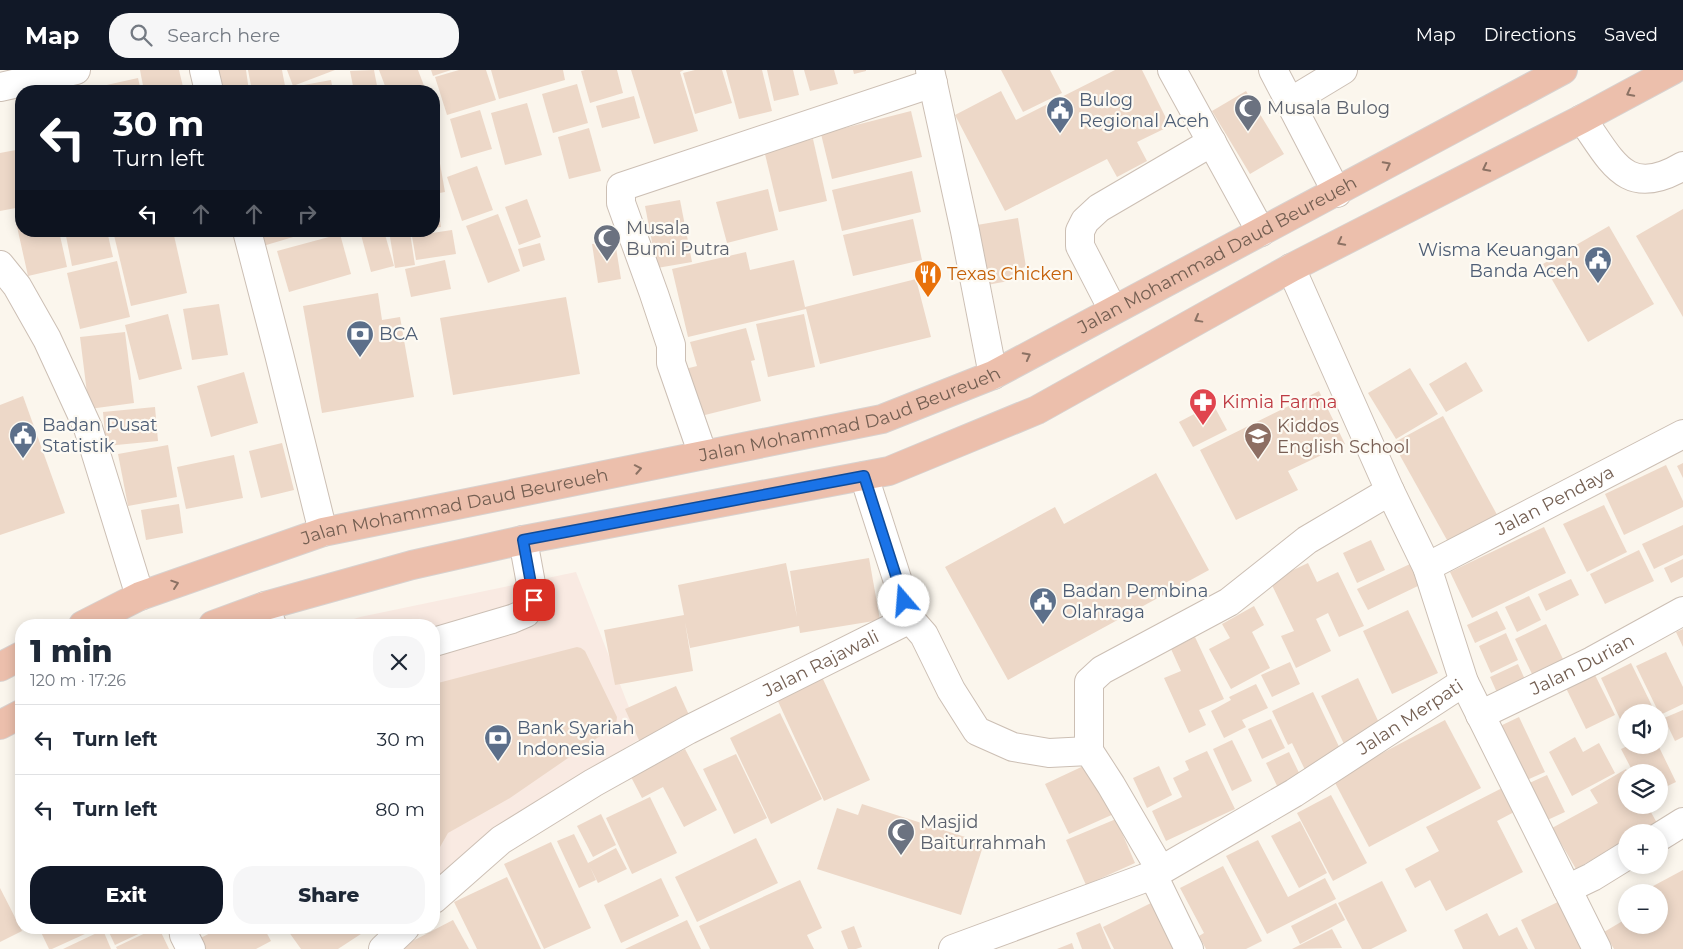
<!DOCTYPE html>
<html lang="en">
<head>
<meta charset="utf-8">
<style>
  body { margin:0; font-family:Montserrat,sans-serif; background:#f6f6f7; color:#1f2937; height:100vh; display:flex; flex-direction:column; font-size:19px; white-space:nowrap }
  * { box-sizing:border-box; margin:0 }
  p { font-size:16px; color:#747a83 }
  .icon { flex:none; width:28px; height:28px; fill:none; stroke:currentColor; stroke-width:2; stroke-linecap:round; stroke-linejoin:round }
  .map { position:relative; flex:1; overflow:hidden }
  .side { position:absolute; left:15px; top:549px; width:425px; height:315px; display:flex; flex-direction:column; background:#fff; border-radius:20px; box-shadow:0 2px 12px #0003 }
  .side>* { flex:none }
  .guide { position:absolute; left:15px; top:15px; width:425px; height:152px; border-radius:20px; box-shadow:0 2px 12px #0003; background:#111827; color:#fff; overflow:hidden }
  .tools { position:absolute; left:1618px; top:634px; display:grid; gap:10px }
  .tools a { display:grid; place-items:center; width:50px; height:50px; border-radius:50%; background:#fff; box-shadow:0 2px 12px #0003; font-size:25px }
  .pin { position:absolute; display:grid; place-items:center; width:42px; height:42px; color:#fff; margin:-21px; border-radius:10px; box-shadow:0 2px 8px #0006 }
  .me { position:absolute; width:55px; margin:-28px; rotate:342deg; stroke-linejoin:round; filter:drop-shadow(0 0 4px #0008) }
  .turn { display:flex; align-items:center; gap:18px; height:105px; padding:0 15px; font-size:22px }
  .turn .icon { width:65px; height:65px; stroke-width:2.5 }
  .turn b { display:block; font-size:35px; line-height:42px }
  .lanes { display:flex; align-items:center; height:48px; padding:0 15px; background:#0003; justify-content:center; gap:25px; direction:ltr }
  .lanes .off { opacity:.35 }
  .round { display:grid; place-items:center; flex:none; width:52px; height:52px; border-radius:20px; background:#f6f6f7 }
  .headline { display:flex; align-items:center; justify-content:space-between; height:85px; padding:0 15px }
  h1 { font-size:30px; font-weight:800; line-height:38px }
  .button { display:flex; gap:10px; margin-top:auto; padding:10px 15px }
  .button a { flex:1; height:58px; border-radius:20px; background:#111827; color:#fff; font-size:20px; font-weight:800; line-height:58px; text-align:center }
  .button a+a { background:#f6f6f7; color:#1f2937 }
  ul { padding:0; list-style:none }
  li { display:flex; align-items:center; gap:15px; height:70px; padding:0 15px; border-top:1px solid #e0e1e3 }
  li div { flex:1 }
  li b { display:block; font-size:19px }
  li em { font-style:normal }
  header { display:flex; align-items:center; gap:30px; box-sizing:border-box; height:70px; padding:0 25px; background:#111827; color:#fff }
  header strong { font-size:24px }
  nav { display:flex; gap:28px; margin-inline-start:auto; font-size:18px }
  .search { width:350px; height:45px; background:#f6f6f7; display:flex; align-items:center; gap:12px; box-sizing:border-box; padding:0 18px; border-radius:20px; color:#747a83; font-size:19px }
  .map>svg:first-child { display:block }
  .commercial { fill:#f9eae2 }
  .building { fill:#edd8c8 }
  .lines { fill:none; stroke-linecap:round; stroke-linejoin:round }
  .minor-casing { stroke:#ccbfb4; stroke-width:30 }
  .highway-casing { stroke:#d8d2cf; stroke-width:30 }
  .minor { stroke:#fff; stroke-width:28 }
  .highway { stroke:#ecbfac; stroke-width:28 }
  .oneway { stroke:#8c7264 }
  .route-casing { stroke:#114b97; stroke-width:12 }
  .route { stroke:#1a73e8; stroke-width:9 }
  .labels { text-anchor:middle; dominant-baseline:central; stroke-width:4.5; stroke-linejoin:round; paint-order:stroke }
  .service-label { font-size:18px; fill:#4e5e75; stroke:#fdfaf3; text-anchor:start }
  .worship-label { font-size:18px; fill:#5b616d; stroke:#fdfaf3; text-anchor:start }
  .street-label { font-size:18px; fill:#745f52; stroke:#fdfaf3 }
  .food-label { font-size:18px; fill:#c56008; stroke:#fdfaf3; text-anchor:start }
  .health-label { font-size:18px; fill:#be3a42; stroke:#fdfaf3; text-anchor:start }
  .education-label { font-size:18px; fill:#785e54; stroke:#fdfaf3; text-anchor:start }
</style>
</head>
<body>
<header>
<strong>Map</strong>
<div class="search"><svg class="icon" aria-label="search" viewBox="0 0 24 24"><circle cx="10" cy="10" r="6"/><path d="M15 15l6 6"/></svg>Search here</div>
<nav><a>Map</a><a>Directions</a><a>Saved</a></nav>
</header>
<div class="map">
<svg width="1683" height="879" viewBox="0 0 1683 879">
  <rect width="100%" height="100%" fill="#fbf6ed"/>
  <!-- commercial -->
  <polygon class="commercial" points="576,502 641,668 484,766 434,810 434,555 335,555 360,547"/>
  <!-- building -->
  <g class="building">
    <polygon points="140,0 179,0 184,21 144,21"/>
    <polygon points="213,0 246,0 249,21 216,21"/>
    <polygon points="248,0 282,0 286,21 252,21"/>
    <polygon points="287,0 335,0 293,16"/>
    <polygon points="374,0 378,21 354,21 350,1"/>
    <polygon points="379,0 418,0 426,21 387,21"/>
    <polygon points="431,0 451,0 433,6"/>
    <polygon points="459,0 486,0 496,30 447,45 435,7"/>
    <polygon points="491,0 563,0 565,10 499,29"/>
    <polygon points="585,0 617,0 623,23 590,33 581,1"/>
    <polygon points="631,0 684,0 680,2 698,61 654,74"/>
    <polygon points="695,0 722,0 732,33 695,44 683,3"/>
    <polygon points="726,0 762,0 772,41 739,49"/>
    <polygon points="767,0 793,0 799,25 774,31"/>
    <polygon points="804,0 834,0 838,14 810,21"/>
    <polygon points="853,0 866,0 866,1 854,4"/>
    <polygon points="1001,0 1050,0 1062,23 1023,42"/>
    <polygon points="1115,0 1142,0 1170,56 1137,72 1147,91 1117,107 1107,89 1005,141 955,45 1001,21 1016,50"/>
    <polygon points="138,8 141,21 84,21 84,20"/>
    <polygon points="331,10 333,21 294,21 293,17"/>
    <polygon points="577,14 588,53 553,63 542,24"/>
    <polygon points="1246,21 1284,84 1250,104 1212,41"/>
    <polygon points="634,26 640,48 602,58 596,36"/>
    <polygon points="527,33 542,85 505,95 491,43"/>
    <polygon points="480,40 492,79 461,88 450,49"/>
    <polygon points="911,41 922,87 832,109 821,64"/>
    <polygon points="589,58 601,101 569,109 558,67"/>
    <polygon points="813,69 827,131 779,142 764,80"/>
    <polygon points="21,79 21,137 0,141 0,83"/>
    <polygon points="439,88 445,122 434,124 434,89"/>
    <polygon points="477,96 493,140 462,151 447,107"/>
    <polygon points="912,101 921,142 842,161 832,120"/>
    <polygon points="768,119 778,160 727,173 716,132"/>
    <polygon points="434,129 437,129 441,157 434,158"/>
    <polygon points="527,129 541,167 519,175 505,137"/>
    <polygon points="680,130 692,192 657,198 645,136"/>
    <polygon points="1683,139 1683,247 1636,166"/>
    <polygon points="498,144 520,201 488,213 466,156"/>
    <polygon points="1018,148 1026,197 1017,199 1019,209 987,215 977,155"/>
    <polygon points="913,149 922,190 853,206 843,165"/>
    <polygon points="21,151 21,161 59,161 67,197 28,206 16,152"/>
    <polygon points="1609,156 1654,234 1588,272 1543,194"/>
    <polygon points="452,160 456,184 416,190 412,166"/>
    <polygon points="65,161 107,161 113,187 72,196"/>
    <polygon points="113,161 173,161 187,223 131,236"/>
    <polygon points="258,161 310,161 310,162 263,176"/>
    <polygon points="360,161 384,161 394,196 371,202"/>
    <polygon points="410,163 415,195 395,198 390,167"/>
    <polygon points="340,164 351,204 289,222 277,181"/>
    <polygon points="615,171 621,209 598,213 592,174"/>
    <polygon points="540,173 545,190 523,197 518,179"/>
    <polygon points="746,182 750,200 794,190 805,237 916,209 931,267 820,294 806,239 688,267 672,199"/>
    <polygon points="445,190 451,219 411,227 405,199"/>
    <polygon points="117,191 130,247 80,259 67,203"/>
    <polygon points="378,223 382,250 400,247 414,327 322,343 303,236"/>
    <polygon points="566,227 580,304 453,325 440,248"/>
    <polygon points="219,234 228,285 192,290 183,239"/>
    <polygon points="168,244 182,299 139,310 125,255"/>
    <polygon points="804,244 815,297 768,307 756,254"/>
    <polygon points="746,258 755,290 751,291 761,331 693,348 681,300 697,296 690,272"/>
    <polygon points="125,262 134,333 89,339 80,267"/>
    <polygon points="1466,292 1483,321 1446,342 1429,314"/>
    <polygon points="1410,298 1438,344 1396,369 1368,323"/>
    <polygon points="244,302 258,353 211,367 197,316"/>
    <polygon points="1319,321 1345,374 1288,401 1298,420 1236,450 1200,380"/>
    <polygon points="23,326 65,443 0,465 0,335"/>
    <polygon points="1213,334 1227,360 1193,377 1179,352"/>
    <polygon points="155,337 158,371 106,376 103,342"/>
    <polygon points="1443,346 1501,452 1452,479 1393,373"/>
    <polygon points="282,373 294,420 261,428 249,381"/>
    <polygon points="168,375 177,427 128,436 118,384"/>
    <polygon points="234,385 243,428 186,439 177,397"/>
    <polygon points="1683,393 1683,408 1677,396"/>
    <polygon points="1666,395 1683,431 1683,437 1624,465 1605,424"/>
    <polygon points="1156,403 1209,500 1008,610 945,497 1055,437 1064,454"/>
    <polygon points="179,434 183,463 146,470 141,440"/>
    <polygon points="1604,435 1627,482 1587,502 1563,454"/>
    <polygon points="1683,455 1683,485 1654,499 1642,474"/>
    <polygon points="1544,457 1566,503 1472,548 1450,502"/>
    <polygon points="1371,470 1385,500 1357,513 1343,483"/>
    <polygon points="1639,480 1654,511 1605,534 1590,504"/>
    <polygon points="869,488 880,550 800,563 799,556 690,578 685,552 693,601 615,615 604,560 684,545 678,515 786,493 797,547 790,501"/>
    <polygon points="1683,489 1683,507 1671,513 1664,498"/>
    <polygon points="1308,493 1317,512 1338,502 1364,556 1339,567 1328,543 1316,549 1331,581 1296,598 1281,566 1294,561 1270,511"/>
    <polygon points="1410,494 1420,515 1368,540 1357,519"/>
    <polygon points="1571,509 1579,525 1546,541 1538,524"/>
    <polygon points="1529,526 1541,550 1517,562 1505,537"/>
    <polygon points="1254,536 1264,555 1252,562 1270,598 1231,619 1209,579 1230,568 1222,554"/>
    <polygon points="1408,540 1438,603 1392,624 1363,561"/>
    <polygon points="1497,541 1506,559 1475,573 1467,555"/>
    <polygon points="1546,554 1563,589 1532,604 1515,569"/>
    <polygon points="1683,559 1683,577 1676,562"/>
    <polygon points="1506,563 1518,590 1491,603 1479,576"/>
    <polygon points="1195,567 1224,629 1199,640 1206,655 1189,663 1164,608 1181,601 1171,579"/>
    <polygon points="577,577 581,578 585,581 617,647 616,655 510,728 448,763 440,777 434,781 434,614"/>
    <polygon points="1666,582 1683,617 1683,634 1660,645 1636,596"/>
    <polygon points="1290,592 1300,614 1272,627 1261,605"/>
    <polygon points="1631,593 1655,642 1626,642 1626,662 1601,608"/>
    <polygon points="1518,594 1527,614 1499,627 1490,607"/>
    <polygon points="1594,603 1615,645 1586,659 1565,616"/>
    <polygon points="822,607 870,710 824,731 776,627"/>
    <polygon points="1358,608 1381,657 1344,674 1321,626"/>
    <polygon points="1256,614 1268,638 1242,650 1246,657 1224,668 1211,641 1231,630 1229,627"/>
    <polygon points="676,616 693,654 642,677 625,639"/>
    <polygon points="1313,622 1343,685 1306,702 1292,673 1288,675 1272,641"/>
    <polygon points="1683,640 1683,667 1675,671 1664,648"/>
    <polygon points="780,643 822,729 771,754 730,668"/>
    <polygon points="1519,647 1545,702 1522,712 1496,658"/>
    <polygon points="1271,649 1285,678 1262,689 1248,659"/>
    <polygon points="1445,650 1481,718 1369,777 1333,709"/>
    <polygon points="1575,667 1583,682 1599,673 1615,703 1572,726 1549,682"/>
    <polygon points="1232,670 1252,711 1232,721 1213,679"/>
    <polygon points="1630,675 1658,675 1676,712 1659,720 1659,702 1633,702 1621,679"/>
    <polygon points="685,679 717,740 684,757 663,717 642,728 631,707"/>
    <polygon points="1207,681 1235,739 1166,771 1152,741 1182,727 1173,708 1189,700 1185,691"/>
    <polygon points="1289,682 1302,709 1279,720 1266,693"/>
    <polygon points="736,684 767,748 734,764 703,699"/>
    <polygon points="1092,692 1116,743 1069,764 1045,714"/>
    <polygon points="1159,696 1172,725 1147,738 1133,708"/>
    <polygon points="1626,699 1628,702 1626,702 1626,735 1647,735 1657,753 1640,762 1626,762 1626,770 1576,799 1552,758 1598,733 1590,720"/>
    <polygon points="1547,705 1565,742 1543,752 1525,715"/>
    <polygon points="1506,716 1518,740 1497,751 1523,802 1446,841 1430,810 1415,818 1405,799 1439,781 1426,757"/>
    <polygon points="1331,725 1367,793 1333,811 1297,743"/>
    <polygon points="650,727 677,783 632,804 606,748"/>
    <polygon points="862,734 984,773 961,845 817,799 837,738 858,745"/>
    <polygon points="601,744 616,775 593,787 577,756"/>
    <polygon points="1116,749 1135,793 1086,815 1066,770"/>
    <polygon points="1300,751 1327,803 1299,818 1271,766"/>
    <polygon points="574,764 588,793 616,778 627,799 598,813 590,797 596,810 579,818 557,771"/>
    <polygon points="756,768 778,813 697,852 675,807"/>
    <polygon points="1258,770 1288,827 1325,808 1336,829 1267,864 1226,786"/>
    <polygon points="551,772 591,858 544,879 504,794"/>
    <polygon points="1223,796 1262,871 1246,879 1206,879 1199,866 1204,863 1180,818"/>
    <polygon points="1683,800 1683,879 1614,879 1604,862 1626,849 1626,855 1659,855 1659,822 1642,822"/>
    <polygon points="21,803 21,820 15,806"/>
    <polygon points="507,807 541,879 477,879 454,832"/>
    <polygon points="661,808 679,846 621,873 604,835"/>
    <polygon points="800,810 822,858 807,865 814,879 710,879 699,856"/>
    <polygon points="1382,811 1407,861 1371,879 1362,879 1338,833"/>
    <polygon points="0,818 22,861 0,872"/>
    <polygon points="1568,827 1594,879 1535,879 1521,850"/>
    <polygon points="1155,831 1179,879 1114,879 1103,857"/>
    <polygon points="1336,833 1345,850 1300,874 1291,856"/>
    <polygon points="1487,843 1499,866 1517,857 1528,879 1463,879 1454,860"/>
    <polygon points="453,850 469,879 405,879 403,876"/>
    <polygon points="687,850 701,879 625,879"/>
    <polygon points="1100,853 1111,879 1082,879 1076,863"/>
    <polygon points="854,856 862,877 856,879 848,879 841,861"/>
    <polygon points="39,858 98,858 52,879 49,879"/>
    <polygon points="107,858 151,858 115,875"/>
    <polygon points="156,858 159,858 169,879 117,879 116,877"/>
    <polygon points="220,858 264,858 271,871 256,879 192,879 189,874"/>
    <polygon points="286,858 370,858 338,879 301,879"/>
    <polygon points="1332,859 1342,878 1292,879"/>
    <polygon points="103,860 111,879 63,879"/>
    <polygon points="1072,873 1074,879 1057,879"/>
  </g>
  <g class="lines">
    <!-- minor casing -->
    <g class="minor-casing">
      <g id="minor">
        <polyline points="204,0 209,21"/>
        <polyline points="930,0 965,161 993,305"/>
        <polyline points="1172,0 1261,162"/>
        <polyline points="1273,0 1337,123"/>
        <polyline points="0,17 76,0"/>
        <polyline points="1290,32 1343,0"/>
        <path d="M1582,49C1612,91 1626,130 1683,96"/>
        <polyline points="247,161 279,284 323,462"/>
        <polyline points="0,195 17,216 47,269 88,358 140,526"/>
        <polyline points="1291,198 1390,421 1427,497 1464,612 1597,879"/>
        <polyline points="1113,240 1080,176 1080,161 1085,151 1099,138 1212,72"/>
        <polyline points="703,385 671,293 671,275 654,224 621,133 621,117 933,13"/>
        <polyline points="864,406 910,549"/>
        <path id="s1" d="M1427,497L1683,364"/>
        <polyline points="265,536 272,555"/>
        <polyline points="434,572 512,549 526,543 534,530 523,470"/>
        <path id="s2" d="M1480,645L1592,591L1683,541"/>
        <polyline points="1089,681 1089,612 1102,600 1229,532 1307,470 1390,421"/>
        <polyline points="1659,767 1683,752"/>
        <polyline points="1153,805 1189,879"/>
        <polyline points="1567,819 1592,807 1626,786"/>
        <path id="s3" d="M434,829L501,770L593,713L688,660L910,549L924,565L951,620L977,661L1013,677L1049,683L1089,681L1111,715L1160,799"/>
        <polyline points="183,858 184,865 191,879"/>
        <polyline points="383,879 405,858"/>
        <path id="s4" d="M953,879L1153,805L1294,723L1464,612"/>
      </g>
    </g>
    <!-- highway casing -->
    <g class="highway-casing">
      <g id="highway">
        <path id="s5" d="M83,555L140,526L323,462L882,349L993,305L1563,0"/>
        <polyline points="213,555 265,536 412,495 523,470 889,401 1037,340 1291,198 1582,49 1673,0"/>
        <polyline points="0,597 21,586"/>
        <polyline points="0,655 21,644"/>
      </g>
    </g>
    <!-- minor -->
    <use href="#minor" class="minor"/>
    <!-- highway -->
    <use href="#highway" class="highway"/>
  </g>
  <!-- one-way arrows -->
  <defs><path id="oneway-chevron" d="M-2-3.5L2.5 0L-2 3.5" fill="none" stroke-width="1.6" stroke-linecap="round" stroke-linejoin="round" transform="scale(1.25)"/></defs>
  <g class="oneway">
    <use href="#oneway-chevron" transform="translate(1630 23) rotate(152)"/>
    <use href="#oneway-chevron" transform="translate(1387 95) rotate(-28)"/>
    <use href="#oneway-chevron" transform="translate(1486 98) rotate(153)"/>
    <use href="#oneway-chevron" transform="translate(1341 172) rotate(153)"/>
    <use href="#oneway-chevron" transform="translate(1198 249) rotate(151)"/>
    <use href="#oneway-chevron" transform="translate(1027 286) rotate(-28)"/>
    <use href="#oneway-chevron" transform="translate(638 399) rotate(-11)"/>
    <use href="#oneway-chevron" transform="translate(175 514) rotate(-19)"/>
  </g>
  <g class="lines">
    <!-- route casing -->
    <g class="route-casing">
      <polyline id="route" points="534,530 523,470 864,406 904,531"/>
    </g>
    <!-- route -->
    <use href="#route" class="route"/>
  </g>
  <!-- icons -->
  <defs>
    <g id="mosque-pin" transform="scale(1.4375)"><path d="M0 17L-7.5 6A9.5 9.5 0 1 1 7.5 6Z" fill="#6b7280" stroke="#fdfaf3"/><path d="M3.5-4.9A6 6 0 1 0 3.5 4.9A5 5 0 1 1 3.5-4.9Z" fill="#fff"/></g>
    <g id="civic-pin" transform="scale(1.4375)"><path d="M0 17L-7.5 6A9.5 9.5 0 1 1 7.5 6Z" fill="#5c6f8a" stroke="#fdfaf3"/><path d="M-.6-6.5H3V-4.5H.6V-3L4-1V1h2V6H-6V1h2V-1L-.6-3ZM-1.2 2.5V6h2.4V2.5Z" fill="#fff"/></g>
    <g id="restaurant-pin" transform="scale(1.4375)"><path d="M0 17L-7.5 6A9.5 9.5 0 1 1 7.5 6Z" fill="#e8710a" stroke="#fdfaf3"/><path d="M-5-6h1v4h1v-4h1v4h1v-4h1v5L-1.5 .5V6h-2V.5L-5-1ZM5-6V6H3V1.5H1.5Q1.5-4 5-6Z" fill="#fff"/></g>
    <g id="bank-pin" transform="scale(1.4375)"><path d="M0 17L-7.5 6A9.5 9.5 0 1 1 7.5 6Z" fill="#5c6f8a" stroke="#fdfaf3"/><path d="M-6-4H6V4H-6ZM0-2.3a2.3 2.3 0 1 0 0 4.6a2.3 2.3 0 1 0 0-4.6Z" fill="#fff"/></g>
    <g id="pharmacy-pin" transform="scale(1.4375)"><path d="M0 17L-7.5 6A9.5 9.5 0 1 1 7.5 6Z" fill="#e0444e" stroke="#fdfaf3"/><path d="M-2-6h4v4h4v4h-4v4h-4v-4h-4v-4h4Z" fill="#fff"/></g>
    <g id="school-pin" transform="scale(1.4375)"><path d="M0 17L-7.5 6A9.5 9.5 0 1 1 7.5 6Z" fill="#8d6e63" stroke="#fdfaf3"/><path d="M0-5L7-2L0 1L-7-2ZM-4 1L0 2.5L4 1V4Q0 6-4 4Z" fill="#fff"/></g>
  </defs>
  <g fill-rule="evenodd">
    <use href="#mosque-pin" x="1248" y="38"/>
    <use href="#civic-pin" x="1060" y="40"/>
    <use href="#mosque-pin" x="607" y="168"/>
    <use href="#civic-pin" x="1598" y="190"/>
    <use href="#restaurant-pin" x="928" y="204"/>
    <use href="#bank-pin" x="360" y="264"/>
    <use href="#pharmacy-pin" x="1203" y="332"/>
    <use href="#civic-pin" x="23" y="365"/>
    <use href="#school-pin" x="1258" y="366"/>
    <use href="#civic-pin" x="1043" y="531"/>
    <use href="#bank-pin" x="498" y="668"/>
    <use href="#mosque-pin" x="901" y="762"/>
  </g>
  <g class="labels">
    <!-- service labels -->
    <g class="service-label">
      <text x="1079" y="30">Bulog<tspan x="1079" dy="21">Regional Aceh</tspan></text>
      <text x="1579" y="180" text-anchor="end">Wisma Keuangan<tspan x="1579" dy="21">Banda Aceh</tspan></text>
      <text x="379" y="264">BCA</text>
      <text x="42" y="355">Badan Pusat<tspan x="42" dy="21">Statistik</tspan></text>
      <text x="1062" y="521">Badan Pembina<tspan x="1062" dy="21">Olahraga</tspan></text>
      <text x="517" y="658">Bank Syariah<tspan x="517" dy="21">Indonesia</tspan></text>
    </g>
    <!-- worship labels -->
    <g class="worship-label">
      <text x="1267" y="38">Musala Bulog</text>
      <text x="626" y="158">Musala<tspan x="626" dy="21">Bumi Putra</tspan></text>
      <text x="920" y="752">Masjid<tspan x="920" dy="21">Baiturrahmah</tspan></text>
    </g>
    <!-- street labels -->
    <g class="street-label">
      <text stroke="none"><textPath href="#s5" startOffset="1202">Jalan Mohammad Daud Beureueh</textPath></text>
      <text stroke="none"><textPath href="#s5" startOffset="798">Jalan Mohammad Daud Beureueh</textPath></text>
      <text stroke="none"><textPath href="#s1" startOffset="144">Jalan Pendaya</textPath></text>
      <text stroke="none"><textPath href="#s5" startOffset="392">Jalan Mohammad Daud Beureueh</textPath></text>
      <text stroke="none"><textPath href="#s3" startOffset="455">Jalan Rajawali</textPath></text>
      <text stroke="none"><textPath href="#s2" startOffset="114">Jalan Durian</textPath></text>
      <text stroke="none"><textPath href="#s4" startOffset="515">Jalan Merpati</textPath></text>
    </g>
    <!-- food labels -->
    <g class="food-label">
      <text x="947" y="204">Texas Chicken</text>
    </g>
    <!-- health labels -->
    <g class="health-label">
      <text x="1222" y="332">Kimia Farma</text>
    </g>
    <!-- education labels -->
    <g class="education-label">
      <text x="1277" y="356">Kiddos<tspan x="1277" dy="21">English School</tspan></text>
    </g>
  </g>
</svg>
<div class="tools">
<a><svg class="icon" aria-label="sound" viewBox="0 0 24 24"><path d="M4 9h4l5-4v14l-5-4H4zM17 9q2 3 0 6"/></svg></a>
<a><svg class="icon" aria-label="layers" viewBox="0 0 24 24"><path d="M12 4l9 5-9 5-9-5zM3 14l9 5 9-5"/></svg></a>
<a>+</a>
<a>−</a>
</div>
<div class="pin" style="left:534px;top:530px;background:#d93025"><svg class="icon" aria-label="arrive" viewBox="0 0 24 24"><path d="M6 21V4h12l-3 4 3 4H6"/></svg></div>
<svg class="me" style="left:904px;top:531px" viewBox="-20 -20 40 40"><circle r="19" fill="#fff"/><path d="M0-13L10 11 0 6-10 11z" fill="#1a73e8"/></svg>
<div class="guide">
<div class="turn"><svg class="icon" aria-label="left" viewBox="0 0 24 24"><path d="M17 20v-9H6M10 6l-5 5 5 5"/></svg><div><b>30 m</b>Turn left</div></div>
<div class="lanes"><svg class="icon" aria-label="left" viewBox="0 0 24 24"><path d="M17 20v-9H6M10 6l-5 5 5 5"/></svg><svg class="icon off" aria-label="ahead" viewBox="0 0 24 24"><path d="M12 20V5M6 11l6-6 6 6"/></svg><svg class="icon off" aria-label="ahead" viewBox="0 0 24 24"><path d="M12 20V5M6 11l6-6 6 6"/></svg><svg class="icon off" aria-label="right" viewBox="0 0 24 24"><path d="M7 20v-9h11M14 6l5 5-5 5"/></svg></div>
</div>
<section class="side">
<div class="headline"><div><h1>1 min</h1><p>120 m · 17:26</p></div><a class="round"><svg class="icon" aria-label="close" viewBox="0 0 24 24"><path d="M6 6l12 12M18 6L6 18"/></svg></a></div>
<ul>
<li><svg class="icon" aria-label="left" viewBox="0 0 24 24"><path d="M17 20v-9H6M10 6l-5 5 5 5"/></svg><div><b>Turn left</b></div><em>30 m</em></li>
<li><svg class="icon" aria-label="left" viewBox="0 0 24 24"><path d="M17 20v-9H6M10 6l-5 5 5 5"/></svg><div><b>Turn left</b></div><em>80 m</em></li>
</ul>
<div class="button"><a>Exit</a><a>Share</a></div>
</section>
</div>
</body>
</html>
